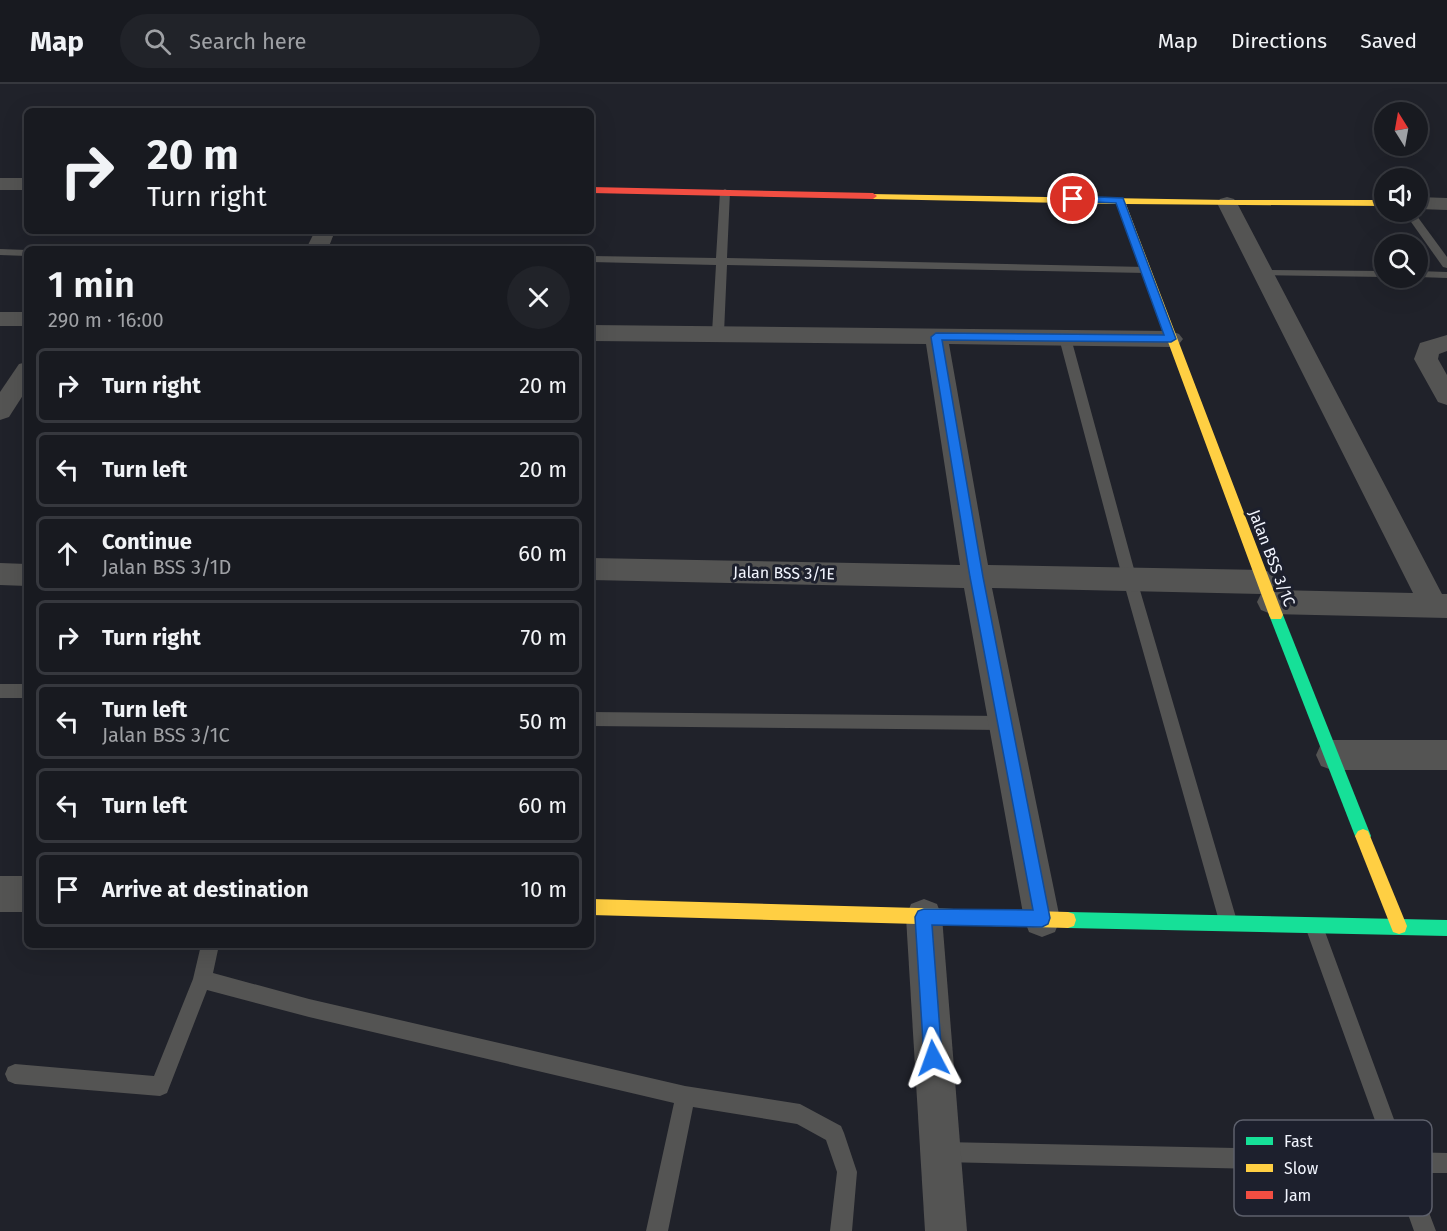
<!DOCTYPE html>
<html lang="en">
<head>
<meta charset="utf-8">
<style>
  body { margin:0; font-family:"Fira Sans",sans-serif; background:#212329; color:#f1f3f6; height:100vh; display:flex; flex-direction:column; font-size:22px; white-space:nowrap }
  * { box-sizing:border-box; margin:0 }
  p { font-size:20px; color:#9fa1a5 }
  .icon { flex:none; width:33px; height:33px; fill:none; stroke:currentColor; stroke-width:2; stroke-linecap:round; stroke-linejoin:round }
  .map { position:relative; flex:1; overflow:hidden }
  .drawer { position:absolute; left:24px; top:162px; width:570px; height:702px; display:flex; flex-direction:column; background:#181a20; border-radius:9px; box-shadow:0 6px 24px #0002,0 0 0 2px #36383e }
  .drawer>* { flex:none }
  .top-card { position:absolute; left:24px; top:24px; width:570px; height:126px; border-radius:9px; box-shadow:0 6px 24px #0002,0 0 0 2px #36383e; background:#181a20; color:#f1f3f6; overflow:hidden }
  .needle { width:39px; rotate:349deg }
  .tools { position:absolute; left:1374px; top:18px; display:grid; gap:12px }
  .tools a { display:grid; place-items:center; width:54px; height:54px; border-radius:50%; background:#181a20; box-shadow:0 6px 24px #0002,0 0 0 2px #36383e; font-size:30px }
  .pin { position:absolute; display:grid; place-items:center; width:51px; height:51px; color:#fff; margin:-26px; border:3px solid #fff; border-radius:50%; box-shadow:0 2px 6px #0007 }
  .me { position:absolute; width:66px; margin:-33px; rotate:356deg; stroke-linejoin:round; filter:drop-shadow(0 0 4px #0008) }
  .turn { display:flex; align-items:center; gap:21px; height:126px; padding:0 24px; font-size:27px }
  .turn .icon { width:78px; height:78px; stroke-width:2.5 }
  .turn b { display:block; font-size:42px; line-height:51px }
  .round { display:grid; place-items:center; flex:none; width:63px; height:63px; border-radius:32px; background:#212329 }
  .overview { display:flex; align-items:center; justify-content:space-between; height:102px; padding:0 24px }
  h1 { font-size:36px; font-weight:600; line-height:45px }
  ul { padding:0; list-style:none }
  li { display:flex; align-items:center; gap:18px; height:75px; margin:0 12px 9px; padding:0 12px; border:3px solid #36383e; border-radius:9px }
  li div { flex:1 }
  li b { display:block; font-size:22px }
  li em { font-style:normal }
  header { display:flex; align-items:center; gap:36px; box-sizing:border-box; height:84px; padding:0 30px; background:#181a20; border-bottom:2px solid #36383e }
  header strong { font-size:28px }
  nav { display:flex; gap:33px; margin-inline-start:auto; font-size:21px }
  .search { width:420px; height:54px; background:#212329; display:flex; align-items:center; gap:15px; box-sizing:border-box; padding:0 21px; border-radius:33px; color:#9fa1a5; font-size:22px }
  .map>svg:first-child { display:block }
  .lines { fill:none; stroke-linecap:round; stroke-linejoin:round }
  .lane { fill:#545453; fill-rule:evenodd }
  .street { fill:#545453; fill-rule:evenodd }
  .fast { fill:#16e098; fill-rule:evenodd }
  .slow { fill:#ffcf43; fill-rule:evenodd }
  .jam { fill:#f24e42; fill-rule:evenodd }
  .route { fill:#1a73e8; stroke:#114b97; stroke-width:1.5 }
  .labels { text-anchor:middle; dominant-baseline:central; stroke-width:6; stroke-linejoin:round; paint-order:stroke }
  .street-label { font-size:16px; fill:#f2f5fe; stroke:#1d202d }
  .key { fill:#1d202d; stroke:#5d606c; stroke-width:1.5 }
  .key-label { font-size:16px; fill:#f2f5fe }
</style>
</head>
<body>
<header>
<strong>Map</strong>
<div class="search"><svg class="icon" aria-label="search" viewBox="0 0 24 24"><circle cx="10" cy="10" r="6"/><path d="M15 15l6 6"/></svg>Search here</div>
<nav><a>Map</a><a>Directions</a><a>Saved</a></nav>
</header>
<div class="map">
<svg width="1447" height="1147" viewBox="0 0 1447 1147">
  <rect width="100%" height="100%" fill="#20222a"/>
  <g class="lines">
    <!-- lane -->
    <g class="lane">
      <polygon points="725,105 730,108 727,174 1146,183 1151,186 1146,189 727,181 724,249 718,253 712,249 716,181 591,178 591,172 716,174 720,108"/>
      <polygon points="1404,128 1414,128 1447,173 1447,184 1443,183"/>
      <polygon points="0,165 27,166 27,172 0,171"/>
      <polygon points="1262,186 1384,187 1384,193 1258,191 1258,187"/>
      <polygon points="1418,187 1447,188 1447,194 1418,193"/>
      <polygon points="1065,250 1071,254 1137,496 1237,837 1234,843 1228,846 1222,843 1219,837 1123,496 1059,254"/>
      <rect x="0" y="600" width="27" height="14"/>
      <polygon points="591,628 1003,632 1009,634 1011,639 1009,644 1003,646 591,642"/>
      <polygon points="1315,836 1321,839 1324,845 1406,1068 1447,1069 1447,1089 1414,1089 1436,1147 1414,1147 1393,1088 942,1078 935,1075 932,1068 935,1061 942,1058 1386,1067 1306,845 1309,839"/>
      <polygon points="201,861 219,861 213,889 309,915 685,1002 800,1020 841,1042 844,1049 857,1088 852,1147 830,1147 837,1088 826,1056 797,1040 693,1023 668,1147 646,1147 674,1019 309,933 207,906 167,1009 160,1012 15,1000 8,997 5,990 8,983 15,980 154,992 193,895"/>
    </g>
    <!-- street -->
    <g class="street">
      <rect x="0" y="94" width="27" height="12"/>
      <polygon points="1227,113 1234,115 1237,119 1442,510 1447,510 1447,534 1271,530 1261,526 1257,518 1261,510 992,504 1060,835 1055,848 1042,853 1029,848 1024,835 964,504 591,496 591,474 960,481 926,260 591,257 591,241 1171,247 1179,250 1183,255 1179,260 1171,263 949,260 988,481 1264,486 1274,490 1278,498 1274,506 1413,509 1217,119 1220,115"/>
      <polygon points="1418,113 1447,114 1447,126 1418,125"/>
      <polygon points="315,147 335,147 328,165 306,165"/>
      <rect x="0" y="228" width="27" height="14"/>
      <polygon points="1447,251 1447,267 1439,270 1438,275 1447,291 1447,321 1438,318 1414,275 1420,259"/>
      <polygon points="27,278 27,305 9,333 0,336 0,308 19,280"/>
      <polygon points="0,479 27,480 27,502 0,501"/>
      <polygon points="1332,656 1447,656 1447,686 1332,686 1321,682 1316,671 1321,660"/>
      <rect x="0" y="792" width="27" height="36"/>
      <polygon points="924,815 937,820 942,833 967,1147 925,1147 906,833 911,820"/>
    </g>
    <!-- fast -->
    <g class="fast">
      <polygon points="1276,526 1281,527 1283,531 1371,752 1368,757 1363,759 1358,757 1355,752 1269,531 1271,527"/>
      <polygon points="1068,828 1447,836 1447,852 1068,844 1062,842 1060,836 1062,830"/>
    </g>
    <!-- slow -->
    <g class="slow">
      <polygon points="870,110 1227,116 1384,116 1384,122 1126,120 1283,531 1281,535 1271,535 1269,531 1117,120 873,115 870,114"/>
      <polygon points="1363,745 1368,747 1407,842 1405,848 1399,850 1393,848 1355,752 1358,747"/>
      <polygon points="591,815 1068,828 1074,830 1076,836 1074,842 1068,844 591,831"/>
    </g>
    <!-- jam -->
    <polygon class="jam" points="591,103 873,109 877,112 873,115 591,109"/>
  </g>
  <!-- route -->
  <polygon class="route" points="1073,112 1123,114 1176,255 1171,258 942,256 983,493 1050,834 1048,840 1042,843 932,841 942,974 939,980 933,983 927,980 924,974 915,833 918,827 924,825 1033,826 970,493 931,253 936,249 1164,251 1116,119 1070,117 1070,113"/>
  <g class="labels">
    <!-- street labels -->
    <g class="street-label">
      <text transform="translate(1272 474) rotate(69)">Jalan BSS 3/1C</text>
      <text transform="translate(784 489) rotate(1)">Jalan BSS 3/1E</text>
    </g>
  </g>
  <!-- legend -->
  <rect x="1234" y="1036" width="198" height="96" rx="9" class="key"/>
  <rect x="1246" y="1053" width="27" height="8" fill="#16e098"/>
  <rect x="1246" y="1080" width="27" height="8" fill="#ffcf43"/>
  <rect x="1246" y="1107" width="27" height="8" fill="#f24e42"/>
  <g class="key-label">
    <text x="1284" y="1063">Fast</text>
    <text x="1284" y="1090">Slow</text>
    <text x="1284" y="1117">Jam</text>
  </g>
</svg>
<div class="tools">
<a><svg class="needle" viewBox="-14 -14 28 28"><path d="M0-13l5 13h-10z" fill="#e53935"/><path d="M0 13l5-13h-10z" fill="#9fa1a5"/></svg></a>
<a><svg class="icon" aria-label="sound" viewBox="0 0 24 24"><path d="M4 9h4l5-4v14l-5-4H4zM17 9q2 3 0 6"/></svg></a>
<a><svg class="icon" aria-label="search" viewBox="0 0 24 24"><circle cx="10" cy="10" r="6"/><path d="M15 15l6 6"/></svg></a>
</div>
<div class="pin" style="left:1073px;top:115px;background:#d93025"><svg class="icon" aria-label="arrive" viewBox="0 0 24 24"><path d="M6 21V4h12l-3 4 3 4H6"/></svg></div>
<svg class="me" style="left:933px;top:974px" viewBox="-20 -20 40 40"><path d="M0-17L14 15 0 8-14 15z" fill="#1a73e8" stroke="#fff" stroke-width="4"/></svg>
<div class="top-card">
<div class="turn"><svg class="icon" aria-label="right" viewBox="0 0 24 24"><path d="M7 20v-9h11M14 6l5 5-5 5"/></svg><div><b>20 m</b>Turn right</div></div>
</div>
<section class="drawer">
<div class="overview"><div><h1>1 min</h1><p>290 m · 16:00</p></div><a class="round"><svg class="icon" aria-label="close" viewBox="0 0 24 24"><path d="M6 6l12 12M18 6L6 18"/></svg></a></div>
<ul>
<li><svg class="icon" aria-label="right" viewBox="0 0 24 24"><path d="M7 20v-9h11M14 6l5 5-5 5"/></svg><div><b>Turn right</b></div><em>20 m</em></li>
<li><svg class="icon" aria-label="left" viewBox="0 0 24 24"><path d="M17 20v-9H6M10 6l-5 5 5 5"/></svg><div><b>Turn left</b></div><em>20 m</em></li>
<li><svg class="icon" aria-label="ahead" viewBox="0 0 24 24"><path d="M12 20V5M6 11l6-6 6 6"/></svg><div><b>Continue</b><p>Jalan BSS 3/1D</p></div><em>60 m</em></li>
<li><svg class="icon" aria-label="right" viewBox="0 0 24 24"><path d="M7 20v-9h11M14 6l5 5-5 5"/></svg><div><b>Turn right</b></div><em>70 m</em></li>
<li><svg class="icon" aria-label="left" viewBox="0 0 24 24"><path d="M17 20v-9H6M10 6l-5 5 5 5"/></svg><div><b>Turn left</b><p>Jalan BSS 3/1C</p></div><em>50 m</em></li>
<li><svg class="icon" aria-label="left" viewBox="0 0 24 24"><path d="M17 20v-9H6M10 6l-5 5 5 5"/></svg><div><b>Turn left</b></div><em>60 m</em></li>
<li><svg class="icon" aria-label="arrive" viewBox="0 0 24 24"><path d="M6 21V4h12l-3 4 3 4H6"/></svg><div><b>Arrive at destination</b></div><em>10 m</em></li>
</ul>
</section>
</div>
</body>
</html>
